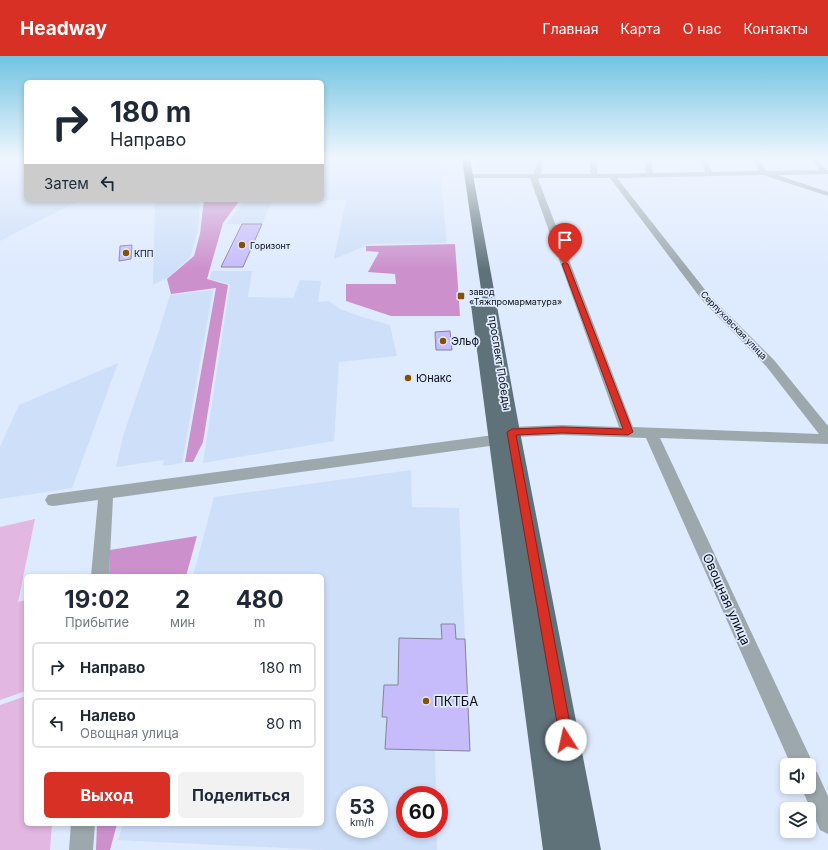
<!DOCTYPE html>
<html lang="ru">
<head>
<meta charset="utf-8">
<style>
  body { margin:0; font-family:Inter,sans-serif; background:#f2f2f3; color:#1f2937; height:100vh; display:flex; flex-direction:column; font-size:15px; white-space:nowrap }
  * { box-sizing:border-box; margin:0 }
  p { font-size:13px; color:#747a83 }
  .icon { flex:none; width:22px; height:22px; fill:none; stroke:currentColor; stroke-width:2; stroke-linecap:round; stroke-linejoin:round }
  .map { position:relative; flex:1; overflow:hidden }
  .drawer { position:absolute; left:24px; top:518px; width:300px; height:252px; display:flex; flex-direction:column; background:#fff; border-radius:6px; box-shadow:0 2px 6px #0003 }
  .drawer>* { flex:none }
  .banner { position:absolute; left:24px; top:24px; width:300px; height:122px; border-radius:6px; box-shadow:0 2px 6px #0003; background:#fff; color:#1f2937; overflow:hidden }
  .fabs { position:absolute; left:780px; top:702px; display:grid; gap:8px }
  .fabs a { display:grid; place-items:center; width:36px; height:36px; border-radius:6px; background:#fff; box-shadow:0 2px 6px #0003; font-size:20px }
  .speed { position:absolute; left:336px; top:730px; display:flex; gap:8px; font-size:20px; font-weight:700; text-align:center }
  .speed>* { display:grid; place-content:center; width:52px; height:52px; border-radius:50%; background:#fff; box-shadow:0 2px 6px #0003; line-height:1 }
  .speed small { font-size:10px; font-weight:400 }
  .speed .limit { border:6px solid #d22; background:#fff; color:#111 }
  .pin { position:absolute; display:grid; place-items:center; width:34px; height:34px; color:#fff; margin:-41px -17px; border-radius:50% 50% 50% 0; rotate:-45deg; box-shadow:0 0 4px #0007 }
  .pin .icon { rotate:45deg }
  .me { position:absolute; width:44px; margin:-22px; rotate:350deg; stroke-linejoin:round; filter:drop-shadow(0 0 3px #0008) }
  .turn { display:flex; align-items:center; gap:14px; height:84px; padding:0 20px; font-size:18px }
  .turn .icon { width:52px; height:52px; stroke-width:2.5 }
  .turn b { display:block; font-size:28px; line-height:34px }
  .then { display:flex; align-items:center; height:38px; padding:0 20px; background:#0003; gap:8px; font-size:15px }
  .eta { display:flex; justify-content:space-evenly; align-items:center; height:68px; text-align:center }
  .eta b { font-size:24px; font-weight:700; line-height:28px }
  .action { display:flex; gap:8px; margin-top:auto; padding:8px 20px }
  .action a { flex:1; height:46px; border-radius:6px; background:#d93025; color:#fff; font-size:16px; font-weight:700; line-height:46px; text-align:center }
  .action a+a { background:#f2f2f3; color:#1f2937 }
  ul { padding:0; list-style:none }
  li { display:flex; align-items:center; gap:12px; height:50px; margin:0 8px 6px; padding:0 12px; border:2px solid #e0e1e3; border-radius:6px }
  li div { flex:1 }
  li b { display:block; font-size:15px }
  li em { font-style:normal }
  header { display:flex; align-items:center; gap:24px; box-sizing:border-box; height:56px; padding:0 20px; background:#d93025; color:#fff }
  header strong { font-size:19px }
  nav { display:flex; gap:22px; margin-inline-start:auto; font-size:14px }
  .map>svg:first-child { display:block }
  .built { fill:#cedff9; fill-rule:evenodd }
  .green { fill:#e2b7e2 }
  .forest { fill:#cc90cd }
  .building { fill:#c7bcfb; stroke:#858296 }
  .lines { fill:none; stroke-linecap:round; stroke-linejoin:round }
  .minor { fill:#9da8ac; fill-rule:evenodd }
  .major { fill:#5f7179; fill-rule:evenodd }
  .route { fill:#d93025; stroke:#8d1f18 }
  .poi-dot { fill:#885101; stroke:#deeafe; stroke-width:1.5 }
  .labels { text-anchor:middle; dominant-baseline:central; stroke-width:3.5; stroke-linejoin:round; paint-order:stroke }
  .far-poi-label { font-size:9px; fill:#0a0e14; stroke:#deeafe; text-anchor:start }
  .far-street-label { font-size:9px; fill:#0a0e14; stroke:#deeafe }
  .poi-label { font-size:11px; fill:#0a0e14; stroke:#deeafe; text-anchor:start }
  .street-label { font-size:11px; fill:#0a0e14; stroke:#deeafe }
  .near-street-label { font-size:13px; fill:#0a0e14; stroke:#deeafe }
  .near-poi-label { font-size:13px; fill:#0a0e14; stroke:#deeafe; text-anchor:start }
</style>
</head>
<body>
<header>
<strong>Headway</strong>
<nav><a>Главная</a><a>Карта</a><a>О нас</a><a>Контакты</a></nav>
</header>
<div class="map">
<svg width="828" height="794" viewBox="0 0 828 794">
  <rect width="100%" height="100%" fill="#deeafe"/>
  <!-- built -->
  <g class="built">
    <polygon points="0,103 26,103 26,144 80,144 0,185"/>
    <polygon points="322,103 439,103 447,187 370,188 334,203 346,144 272,145 262,168 226,168 246,144 322,144"/>
    <polygon points="477,103 537,103 534,119 480,119"/>
    <polygon points="155,144 200,144 198,173 191,200 169,221 153,229"/>
    <polygon points="212,215 252,215 248,241 293,242 300,224 321,225 318,246 329,245 340,253 362,261 390,269 397,300 339,306 334,385 203,407 230,228 209,223"/>
    <polygon points="213,234 182,407 163,410 164,404 116,411 123,380 159,275 170,239"/>
    <polygon points="118,307 72,432 0,443 0,391 19,349"/>
    <path d="M411,414L412,451L459,452L470,695L435,694L436,739H405V773H437V794H325L118,784L123,768H322V520H193L214,441ZM345,739H379V773H345Z"/>
  </g>
  <!-- green -->
  <g class="green">
    <polygon points="35,463 18,546 26,544 26,635 0,644 0,471"/>
    <polygon points="26,640 26,768 52,768 50,794 0,794 0,649"/>
  </g>
  <!-- forest -->
  <g class="forest">
    <polygon points="204,144 240,144 223,167 207,223 228,229 203,386 193,406 185,406 216,232 171,238 167,223 194,200 200,178"/>
    <polygon points="455,188 460,260 391,260 346,245 346,228 396,228 395,218 368,216 379,196 366,195 366,190"/>
    <polygon points="197,480 186,520 109,520 110,494"/>
    <polygon points="97,768 117,768 110,794 96,794"/>
  </g>
  <!-- building -->
  <g class="building">
    <polygon points="242,168 262,168 243,211 221,211"/>
    <polygon points="132,189 131,203 119,205 120,190"/>
    <polygon points="450,275 452,294 436,294 435,276"/>
    <polygon points="441,568 455,568 456,583 465,583 470,695 385,693 387,661 382,661 384,629 398,629 399,582 442,583"/>
  </g>
  <g class="lines">
    <!-- minor -->
    <g class="minor">
      <path d="M538,103H544L541,118H590L591,103H597V118L646,117L645,103H651L653,117L705,116L701,103H707L712,116L759,115L753,103H759L766,115L819,114L811,103H818L826,114H828V118L777,119L828,136V140L763,119L617,122L710,240L774,304L828,370V388L660,382L810,701L813,709L811,714L817,716L828,740V778L820,774L801,731H809V709H791L646,382L562,379L513,381L497,389L113,442L109,520H91L98,444L53,450L48,449L45,444L48,439L53,438L494,379L511,371L562,369L619,371L530,122H469L465,120L469,118H534ZM540,122H610L702,244L766,310L819,378L633,371L538,123Z"/>
      <polygon points="71,768 95,768 93,794 69,794"/>
    </g>
    <!-- major -->
    <polygon class="major" points="462,103 470,103 520,376 601,794 543,794 471,249 473,246 478,245 483,247"/>
  </g>
  <!-- sky -->
  <linearGradient id="sky" x2="0" y2="1"><stop stop-color="#72c4e2"/><stop offset="0.48" stop-color="#f0f6ff"/><stop offset="1" stop-color="#f0f6ff" stop-opacity="0"/></linearGradient>
  <rect width="828" height="214" fill="url(#sky)"/>
  <!-- route -->
  <polygon class="route" points="565,206 568,208 633,376 628,379 562,377 516,379 573,684 571,689 566,691 562,689 560,684 507,376 512,373 562,371 623,373 562,208"/>
  <!-- markers -->
  <g class="poi-dot">
    <circle cx="242" cy="189" r="4"/>
    <circle cx="126" cy="197" r="4"/>
    <rect x="457" y="236" width="8" height="8" rx="2"/>
    <circle cx="443" cy="285" r="4"/>
    <circle cx="408" cy="322" r="4"/>
    <circle cx="426" cy="645" r="4"/>
  </g>
  <g class="labels">
    <!-- far-poi labels -->
    <g class="far-poi-label">
      <text x="250" y="189">Горизонт</text>
      <text x="134" y="197">КПП</text>
      <text x="469" y="235">завод<tspan x="469" dy="10">«Тяжпромарматура»</tspan></text>
    </g>
    <!-- far-street labels -->
    <g class="far-street-label">
      <text transform="translate(734 269) rotate(46)">Серпуховская улица</text>
    </g>
    <!-- poi labels -->
    <g class="poi-label">
      <text x="451" y="285">Эльф</text>
      <text x="416" y="322">Юнакс</text>
    </g>
    <!-- street labels -->
    <g class="street-label">
      <text transform="translate(500 307) rotate(81)">проспект Победы</text>
    </g>
    <!-- near-street labels -->
    <g class="near-street-label">
      <text transform="translate(727 543) rotate(66)">Овощная улица</text>
    </g>
    <!-- near-poi labels -->
    <g class="near-poi-label">
      <text x="434" y="645">ПКТБА</text>
    </g>
  </g>
</svg>
<div class="fabs">
<a><svg class="icon" aria-label="sound" viewBox="0 0 24 24"><path d="M4 9h4l5-4v14l-5-4H4zM17 9q2 3 0 6"/></svg></a>
<a><svg class="icon" aria-label="layers" viewBox="0 0 24 24"><path d="M12 4l9 5-9 5-9-5zM3 14l9 5 9-5"/></svg></a>
</div>
<div class="speed"><div>53<small>km/h</small></div><div class="limit">60</div></div>
<div class="pin" style="left:565px;top:208px;background:#d93025"><svg class="icon" aria-label="arrive" viewBox="0 0 24 24"><path d="M6 21V4h12l-3 4 3 4H6"/></svg></div>
<svg class="me" style="left:566px;top:684px" viewBox="-20 -20 40 40"><circle r="19" fill="#fff"/><path d="M0-13L10 11 0 6-10 11z" fill="#d93025"/></svg>
<div class="banner">
<div class="turn"><svg class="icon" aria-label="right" viewBox="0 0 24 24"><path d="M7 20v-9h11M14 6l5 5-5 5"/></svg><div><b>180 m</b>Направо</div></div>
<div class="then">Затем<svg class="icon" aria-label="left" viewBox="0 0 24 24"><path d="M17 20v-9H6M10 6l-5 5 5 5"/></svg></div>
</div>
<section class="drawer">
<div class="eta">
<div><b>19:02</b><p>Прибытие</p></div>
<div><b>2</b><p>мин</p></div>
<div><b>480</b><p>m</p></div>
</div>
<ul>
<li><svg class="icon" aria-label="right" viewBox="0 0 24 24"><path d="M7 20v-9h11M14 6l5 5-5 5"/></svg><div><b>Направо</b></div><em>180 m</em></li>
<li><svg class="icon" aria-label="left" viewBox="0 0 24 24"><path d="M17 20v-9H6M10 6l-5 5 5 5"/></svg><div><b>Налево</b><p>Овощная улица</p></div><em>80 m</em></li>
</ul>
<div class="action"><a>Выход</a><a>Поделиться</a></div>
</section>
</div>
</body>
</html>
